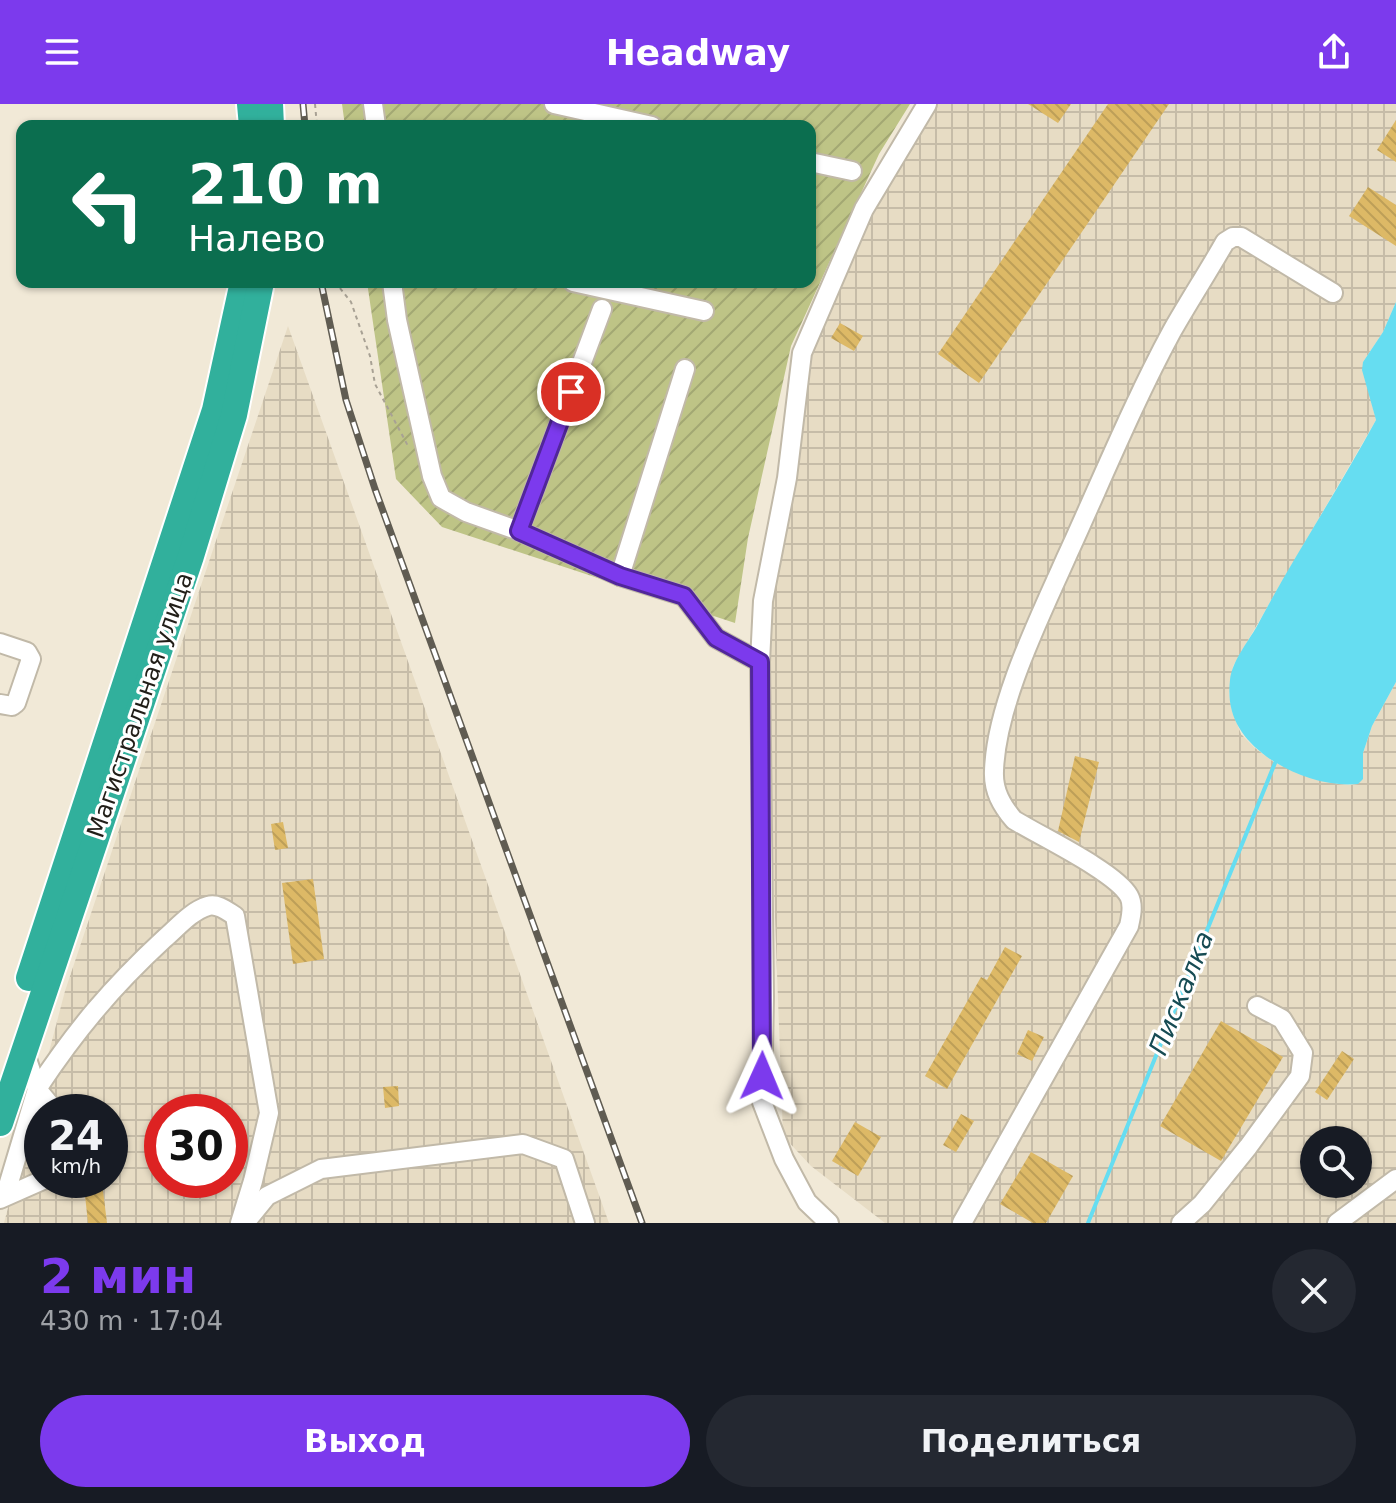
<!DOCTYPE html>
<html lang="ru">
<head>
<meta charset="utf-8">
<style>
  body { margin:0; font-family:"DejaVu Sans",sans-serif; background:#242831; color:#f1f3f6; height:100vh; display:flex; flex-direction:column; font-size:30px; white-space:nowrap }
  * { box-sizing:border-box; margin:0 }
  p { font-size:26px; color:#9ea1a6 }
  .icon { flex:none; width:44px; height:44px; fill:none; stroke:currentColor; stroke-width:2; stroke-linecap:round; stroke-linejoin:round }
  .map { position:relative; height:1119px; overflow:hidden }
  .sheet { display:flex; flex-direction:column; background:#171b24; flex:1 }
  .sheet>* { flex:none }
  .hud { position:absolute; left:16px; top:16px; width:800px; height:168px; border-radius:16px; box-shadow:0 2px 6px #0004; background:#0b6e4f; color:#fff; overflow:hidden }
  .buttons { position:absolute; left:1300px; top:1022px; display:grid; gap:16px }
  .buttons a { display:grid; place-items:center; width:72px; height:72px; border-radius:50%; background:#171b24; box-shadow:0 2px 6px #0004; font-size:40px }
  .speed { position:absolute; left:24px; top:990px; display:flex; gap:16px; font-size:40px; font-weight:700; text-align:center }
  .speed>* { display:grid; place-content:center; width:104px; height:104px; border-radius:50%; background:#171b24; box-shadow:0 2px 6px #0004; line-height:1 }
  .speed small { font-size:20px; font-weight:400 }
  .speed .limit { border:12px solid #d22; background:#fff; color:#111 }
  .pin { position:absolute; display:grid; place-items:center; width:68px; height:68px; color:#fff; margin:-34px; border:4px solid #fff; border-radius:50%; box-shadow:0 2px 8px #0007 }
  .me { position:absolute; width:88px; margin:-44px; rotate:1deg; stroke-linejoin:round; filter:drop-shadow(0 0 6px #0008) }
  .turn { display:flex; align-items:center; gap:28px; height:168px; padding:0 40px; font-size:36px }
  .turn .icon { width:104px; height:104px; stroke-width:2.5 }
  .turn b { display:block; font-size:56px; line-height:68px }
  .round { display:grid; place-items:center; flex:none; width:84px; height:84px; border-radius:42px; background:#242831 }
  .summary { display:flex; align-items:center; justify-content:space-between; height:136px; padding:0 40px }
  h1 { font-size:48px; font-weight:800; line-height:60px; color:#7c3aed }
  .button { display:flex; gap:16px; margin-top:auto; padding:16px 40px }
  .button a { flex:1; height:92px; border-radius:48px; background:#7c3aed; color:#fff; font-size:32px; font-weight:800; line-height:92px; text-align:center }
  .button a+a { background:#242831; color:#f1f3f6 }
  header { display:flex; justify-content:space-between; align-items:center; height:104px; padding:0 40px; background:#7c3aed; color:#fff; font-size:36px; font-weight:800 }
  .map>svg:first-child { display:block }
  .industrial { fill:url(#industrial-grid); fill-rule:evenodd }
  .garden { fill:url(#garden-furrows) }
  .water { fill:#66ddf1 }
  .lines { fill:none; stroke-linecap:round; stroke-linejoin:round }
  .stream { stroke:#66ddf1; stroke-width:4 }
  .building { fill:url(#building-back-hatch) }
  .minor-casing { stroke:#c1b9a8; stroke-width:22 }
  .highway-casing { stroke:#fff; stroke-width:30 }
  .path { stroke:#a8a194; stroke-width:2; stroke-dasharray:4 4; stroke-linecap:butt }
  .minor { stroke:#fff; stroke-width:18 }
  .highway { stroke:#31b09c; stroke-width:26 }
  .rail-casing { stroke:#605c52; stroke-width:7 }
  .rail { stroke:#fff; stroke-width:4; stroke-dasharray:12; stroke-linecap:butt }
  .route-casing { stroke:#51269a; stroke-width:20 }
  .route { stroke:#7c3aed; stroke-width:14 }
  .labels { text-anchor:middle; dominant-baseline:central; stroke-width:6; stroke-linejoin:round; paint-order:stroke }
  .street-label { font-size:24px; fill:#211e18; stroke:#fff }
  .water-label { font-size:26px; font-style:italic; fill:#164b53; stroke:#fff }
</style>
</head>
<body>
<header><svg class="icon" aria-label="menu" viewBox="0 0 24 24"><path d="M4 6h16M4 12h16M4 18h16"/></svg>Headway<svg class="icon" aria-label="share" viewBox="0 0 24 24"><path d="M12 15V3M7 8l5-5 5 5M5 13v7h14v-7"/></svg></header>
<div class="map">
<svg width="1396" height="1119" viewBox="0 0 1396 1119">
  <defs>
    <pattern id="industrial-grid" width="8" height="8" patternUnits="userSpaceOnUse" patternTransform="scale(2)"><rect width="8" height="8" fill="#e7dcc4"/><path d="M0 4h8M4 0v8" fill="none" stroke="#c6bca8"/></pattern>
    <pattern id="garden-furrows" width="10" height="10" patternUnits="userSpaceOnUse" patternTransform="scale(2)"><rect width="10" height="10" fill="#bec486"/><path d="M-1 1l2-2M0 10L10 0M9 11l2-2" fill="none" stroke="#a3a873"/></pattern>
    <pattern id="building-back-hatch" width="6" height="6" patternUnits="userSpaceOnUse" patternTransform="scale(2)"><rect width="6" height="6" fill="#ddb966"/><path d="M-1 5l2 2M0 0l6 6M5-1l2 2" fill="none" stroke="#bd9f58"/></pattern>
  </defs>
  <rect width="100%" height="100%" fill="#f1e9d7"/>
  <!-- industrial -->
  <g class="industrial">
    <path d="M938,0H1396V198L1383,228L1363,258V266L1376,316L1233,562L1229,590L1232,607L1241,630L1255,644L1275,659L1338,680L1349,681L1358,680L1363,649L1372,622L1396,578V1119H885L811,1062L783,1032L763,485L808,252L865,116ZM1314,1036H1358V1080H1314Z"/>
    <path d="M288,222L609,1119H4L65,887ZM42,1008H110V1076H42ZM162,1008H230V1076H162Z"/>
  </g>
  <!-- garden -->
  <polygon class="garden" points="342,0 910,0 879,50 791,242 748,434 735,519 442,423 396,375 367,178 810,178 810,22 345,22"/>
  <!-- water -->
  <path class="water" d="M1396,198V578L1372,622L1363,649V675L1358,680C1327,683 1293,671 1267,653C1240,633 1226,610 1230,576C1232,557 1248,538 1257,522C1294,452 1338,386 1376,316L1362,266L1363,258L1383,228Z"/>
  <g class="lines">
    <!-- stream -->
    <polyline class="stream" points="1088,1119 1275,659"/>
  </g>
  <!-- building -->
  <g class="building">
    <polygon points="1028,0 1071,0 1058,19"/>
    <polygon points="1108,0 1169,0 979,279 938,250"/>
    <polygon points="1396,16 1396,58 1377,46"/>
    <polygon points="1368,83 1396,101 1396,142 1349,112"/>
    <polygon points="840,219 863,232 854,247 831,234"/>
    <polygon points="1075,652 1099,658 1079,738 1058,727"/>
    <polygon points="283,718 288,744 275,746 271,720"/>
    <polygon points="313,775 324,855 293,860 282,779"/>
    <polygon points="1005,843 1022,852 947,985 925,972 981,873 987,876"/>
    <polygon points="1221,917 1283,953 1221,1057 1160,1022"/>
    <polygon points="1028,926 1044,933 1032,957 1017,950"/>
    <polygon points="1342,947 1354,955 1327,996 1315,988"/>
    <polygon points="398,982 399,1002 385,1004 383,983"/>
    <polygon points="961,1010 974,1017 956,1048 943,1041"/>
    <polygon points="855,1018 881,1033 858,1072 832,1057"/>
    <polygon points="1031,1048 1073,1072 1046,1119 1033,1119 1000,1100"/>
    <polygon points="102,1079 107,1119 88,1119 84,1082"/>
  </g>
  <g class="lines">
    <!-- minor casing -->
    <g class="minor-casing">
      <g id="minor">
        <polyline points="373,0 376,22"/>
        <polyline points="554,0 652,22"/>
        <polyline points="810,58 852,67"/>
        <polyline points="392,178 397,216 432,372 441,394 466,408 519,427 620,472 684,492 716,534 760,558"/>
        <polyline points="573,178 704,207"/>
        <polyline points="519,427 602,205"/>
        <polyline points="620,472 685,265"/>
        <polyline points="0,539 27,548 31,555 16,599 12,602 0,600"/>
        <path d="M56,1008L37,985C76,926 112,883 164,835C177,824 191,807 208,802C218,799 227,807 235,812L269,1009L253,1077L240,1119"/>
        <polyline points="5,1092 37,985 24,946"/>
        <polyline points="0,1095 43,1076"/>
        <polyline points="245,1119 267,1092 321,1065 523,1040 564,1055 585,1119"/>
        <polyline points="829,1119 807,1098 784,1055 762,998 764,893 760,558 763,497 787,374 802,249 864,105 927,0"/>
        <path d="M962,1119L1129,822C1131,813 1134,801 1129,792C1116,768 1040,732 1014,716C1002,702 993,687 994,667C996,601 1039,515 1066,454C1100,380 1133,299 1172,227C1189,197 1208,168 1225,138L1233,133H1241L1333,189"/>
        <polyline points="1181,1119 1202,1100 1248,1043 1300,972 1303,949 1282,915 1257,902"/>
        <polyline points="1337,1119 1396,1075"/>
      </g>
    </g>
    <!-- highway casing -->
    <g class="highway-casing">
      <g id="highway">
        <polyline points="250,0 252,22"/>
        <polyline points="270,0 271,22"/>
        <polyline points="29,874 215,306 243,178"/>
        <polyline points="0,1019 191,452 234,311 261,178"/>
      </g>
    </g>
    <!-- path -->
    <g class="path">
      <polyline points="315,0 317,22"/>
      <polyline points="335,178 351,198 370,252 375,280 408,342"/>
    </g>
    <!-- minor -->
    <use href="#minor" class="minor"/>
    <!-- highway -->
    <use href="#highway" class="highway"/>
    <!-- rail casing -->
    <g class="rail-casing">
      <g id="rail">
        <polyline points="303,0 305,22"/>
        <polyline points="321,178 346,296 375,385 642,1119"/>
      </g>
    </g>
    <!-- rail -->
    <use href="#rail" class="rail"/>
  </g>
  <g class="lines">
    <!-- route casing -->
    <g class="route-casing">
      <polyline id="route" points="571,288 519,427 620,472 684,492 716,534 760,558 762,972"/>
    </g>
    <!-- route -->
    <use href="#route" class="route"/>
  </g>
  <g class="labels">
    <!-- street labels -->
    <g class="street-label">
      <text transform="translate(140 601) rotate(-71)">Магистральная улица</text>
    </g>
    <!-- water labels -->
    <g class="water-label">
      <text transform="translate(1181 889) rotate(-68)">Пискалка</text>
    </g>
  </g>
</svg>
<div class="buttons">
<a><svg class="icon" aria-label="search" viewBox="0 0 24 24"><circle cx="10" cy="10" r="6"/><path d="M15 15l6 6"/></svg></a>
</div>
<div class="speed"><div>24<small>km/h</small></div><div class="limit">30</div></div>
<div class="pin" style="left:571px;top:288px;background:#d93025"><svg class="icon" aria-label="arrive" viewBox="0 0 24 24"><path d="M6 21V4h12l-3 4 3 4H6"/></svg></div>
<svg class="me" style="left:762px;top:972px" viewBox="-20 -20 40 40"><path d="M0-17L14 15 0 8-14 15z" fill="#7c3aed" stroke="#fff" stroke-width="4"/></svg>
<div class="hud">
<div class="turn"><svg class="icon" aria-label="left" viewBox="0 0 24 24"><path d="M17 20v-9H6M10 6l-5 5 5 5"/></svg><div><b>210 m</b>Налево</div></div>
</div>
</div>
<section class="sheet">
<div class="summary"><div><h1>2 мин</h1><p>430 m · 17:04</p></div><a class="round"><svg class="icon" aria-label="close" viewBox="0 0 24 24"><path d="M6 6l12 12M18 6L6 18"/></svg></a></div>
<div class="button"><a>Выход</a><a>Поделиться</a></div>
</section>
</body>
</html>
